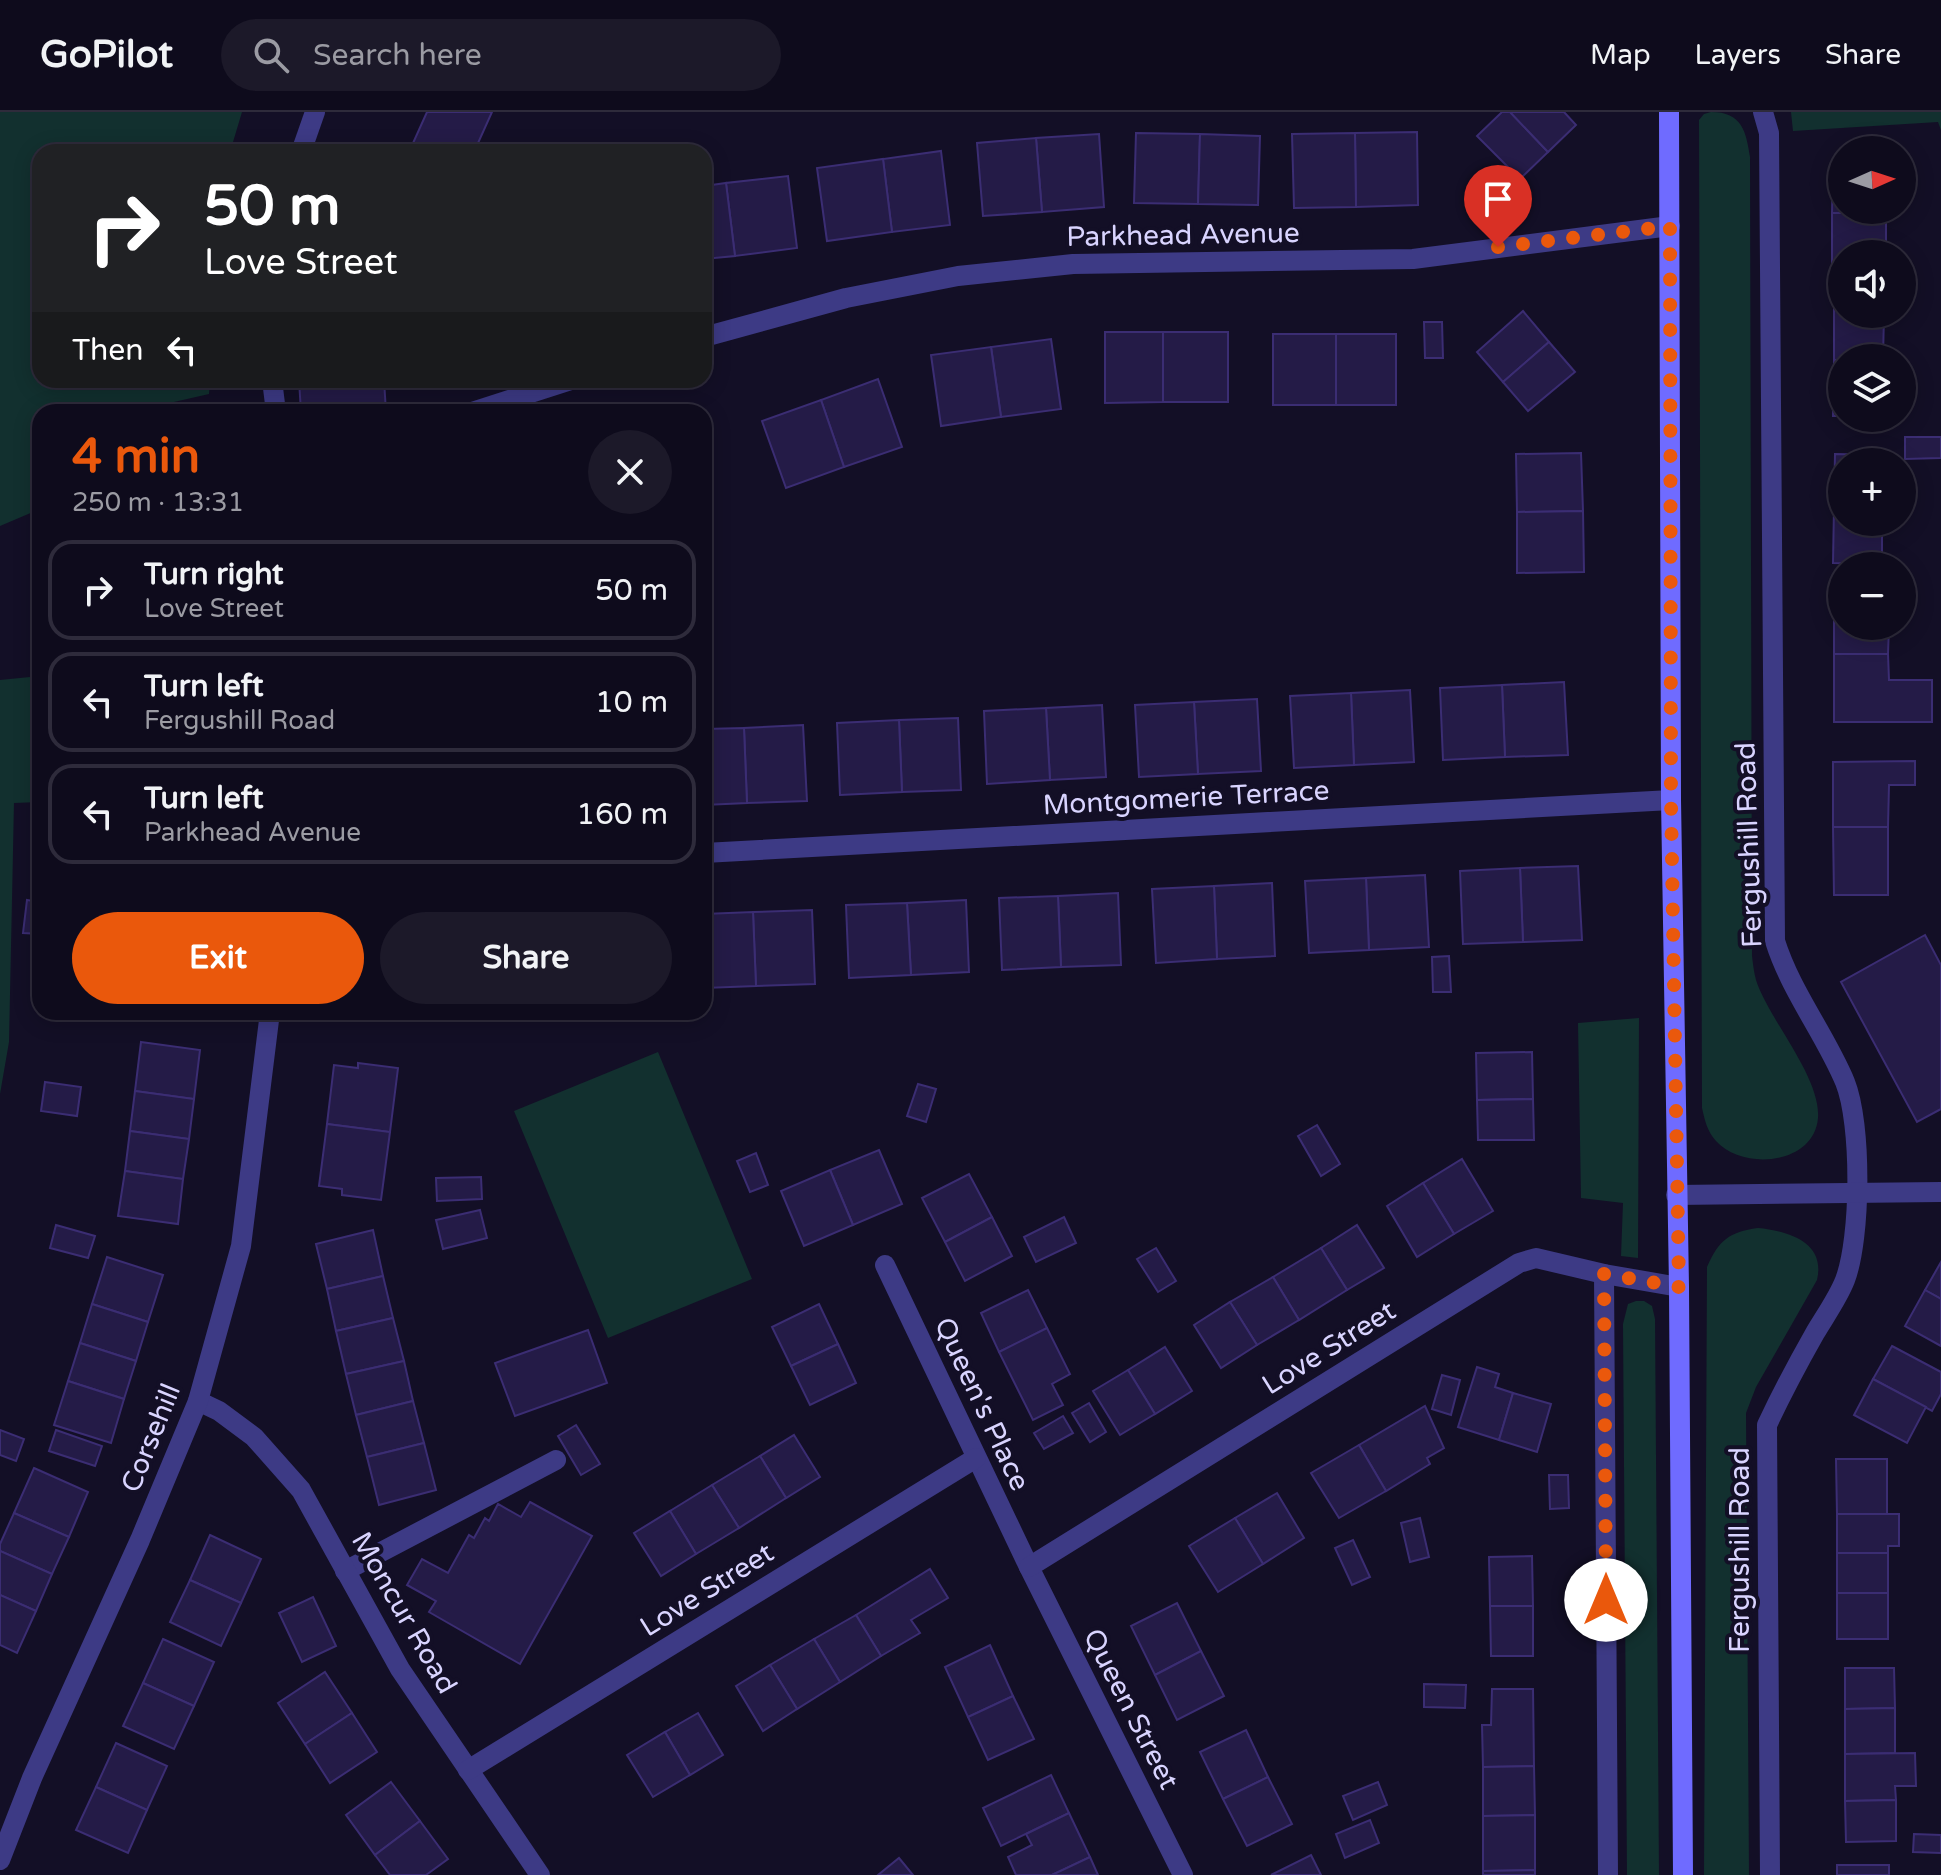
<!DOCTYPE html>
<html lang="en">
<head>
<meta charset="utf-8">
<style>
  body { margin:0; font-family:"Varela Round",sans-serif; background:#1c1929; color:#f1f3f6; height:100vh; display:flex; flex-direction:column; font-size:30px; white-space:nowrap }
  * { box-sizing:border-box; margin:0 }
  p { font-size:26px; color:#9b9ba3 }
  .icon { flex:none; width:44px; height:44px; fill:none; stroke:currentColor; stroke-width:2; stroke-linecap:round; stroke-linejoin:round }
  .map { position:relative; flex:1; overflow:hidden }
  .details { position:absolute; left:32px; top:292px; width:680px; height:616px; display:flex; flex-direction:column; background:#0e0b1c; border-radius:24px; box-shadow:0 4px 20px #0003,0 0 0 2px #2e2b3b }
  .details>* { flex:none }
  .top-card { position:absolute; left:32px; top:32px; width:680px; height:244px; border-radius:24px; box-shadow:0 4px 20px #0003,0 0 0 2px #2e2b3b; background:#202124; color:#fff; overflow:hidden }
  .needle { width:52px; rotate:87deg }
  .controls { position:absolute; left:1828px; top:24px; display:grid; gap:16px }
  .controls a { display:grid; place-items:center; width:88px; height:88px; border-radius:50%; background:#0e0b1c; box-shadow:0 4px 20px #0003,0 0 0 2px #2e2b3b; font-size:40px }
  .pin { position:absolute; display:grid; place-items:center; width:68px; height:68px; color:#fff; margin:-82px -34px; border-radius:50% 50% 50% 0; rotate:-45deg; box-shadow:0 0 8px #0007 }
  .pin .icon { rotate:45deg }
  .me { position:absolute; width:88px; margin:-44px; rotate:0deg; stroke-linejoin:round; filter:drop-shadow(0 0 6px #0008) }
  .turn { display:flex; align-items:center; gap:28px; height:168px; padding:0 40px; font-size:36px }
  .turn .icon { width:104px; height:104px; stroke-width:2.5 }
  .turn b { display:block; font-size:56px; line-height:68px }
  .then { display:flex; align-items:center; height:76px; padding:0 40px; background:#0003; gap:16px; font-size:30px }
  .round { display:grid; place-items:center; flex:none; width:84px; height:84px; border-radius:42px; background:#1c1929 }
  .head { display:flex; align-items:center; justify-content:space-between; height:136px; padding:0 40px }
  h1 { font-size:48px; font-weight:700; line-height:60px; color:#ea580c }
  .cta { display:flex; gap:16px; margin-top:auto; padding:16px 40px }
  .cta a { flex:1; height:92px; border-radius:48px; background:#ea580c; color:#fff; font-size:32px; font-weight:700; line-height:92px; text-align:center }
  .cta a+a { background:#1c1929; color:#f1f3f6 }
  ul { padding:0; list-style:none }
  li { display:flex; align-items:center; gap:24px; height:100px; margin:0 16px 12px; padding:0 24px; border:4px solid #2e2b3b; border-radius:24px }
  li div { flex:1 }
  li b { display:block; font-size:30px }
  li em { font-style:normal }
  header { display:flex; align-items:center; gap:48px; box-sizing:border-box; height:112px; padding:0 40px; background:#0e0b1c; border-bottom:2px solid #2e2b3b }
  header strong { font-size:38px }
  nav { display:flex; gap:44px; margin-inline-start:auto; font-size:28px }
  .search { width:560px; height:72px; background:#1c1929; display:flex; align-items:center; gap:20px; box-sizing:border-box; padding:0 28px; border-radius:44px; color:#9b9ba3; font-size:30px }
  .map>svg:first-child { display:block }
  .green { fill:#12302f }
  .building { fill:#241b47; stroke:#3b2d73; stroke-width:2 }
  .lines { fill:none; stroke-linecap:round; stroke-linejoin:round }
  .service { stroke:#3d3a85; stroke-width:20 }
  .minor { stroke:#3d3a85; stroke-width:20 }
  .secondary { stroke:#6f6bff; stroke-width:20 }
  .route { stroke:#ea580c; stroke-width:14; stroke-dasharray:0 25.2 }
  .labels { text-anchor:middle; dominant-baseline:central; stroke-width:8; stroke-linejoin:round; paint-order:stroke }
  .street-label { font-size:28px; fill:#d9d4ff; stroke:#130f26 }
</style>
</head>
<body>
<header>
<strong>GoPilot</strong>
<div class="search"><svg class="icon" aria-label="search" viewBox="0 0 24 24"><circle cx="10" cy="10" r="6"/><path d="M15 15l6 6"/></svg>Search here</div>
<nav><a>Map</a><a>Layers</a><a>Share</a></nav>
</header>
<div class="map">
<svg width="1941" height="1763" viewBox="0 0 1941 1763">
  <rect width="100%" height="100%" fill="#130f26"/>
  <!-- green -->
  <g class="green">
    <polygon points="0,0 242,0 230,40 40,40 40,268 210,268 209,282 130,300 40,300 40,397 0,414"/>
    <path d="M1711,0C1742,0 1746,19 1750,45L1752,844C1753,852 1754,861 1756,868C1769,908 1821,965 1818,1006C1814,1053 1743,1059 1716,1029C1707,1019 1705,1009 1702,996L1699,8L1704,2Z"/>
    <polygon points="1791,0 1941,0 1941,18 1938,10 1793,19"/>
    <polygon points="40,564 40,690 14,691 9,930 0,982 0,568"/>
    <polygon points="1639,906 1638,1146 1621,1144 1623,1091 1581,1086 1578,911"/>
    <polygon points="658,940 752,1167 608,1226 514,999"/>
    <path d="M1758,1116C1788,1119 1826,1130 1817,1168L1756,1275L1746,1301L1749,1763H1704L1707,1155C1719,1128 1729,1120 1758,1116Z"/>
    <polygon points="1636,1189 1644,1189 1652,1194 1655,1207 1659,1763 1627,1763 1623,1212 1628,1192"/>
  </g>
  <!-- building -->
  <g class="building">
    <polygon points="427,0 492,0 474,40 409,40"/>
    <polygon points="1502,0 1510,0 1548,40 1520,67 1477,24"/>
    <polygon points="1510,0 1564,0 1576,13 1548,40"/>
    <polygon points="1417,20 1418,93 1356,95 1355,21"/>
    <polygon points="1136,21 1200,22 1198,92 1134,91"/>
    <polygon points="1355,21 1356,95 1294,96 1292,22"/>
    <polygon points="1099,22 1104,95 1042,100 1036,26"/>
    <polygon points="1200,22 1260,24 1258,93 1198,92"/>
    <polygon points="1036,26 1042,100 983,104 977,31"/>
    <polygon points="941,39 950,113 892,120 883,47"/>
    <polygon points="883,47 892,120 827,129 817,56"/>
    <polygon points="1833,49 1842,49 1842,98 1886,98 1886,101 1832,101"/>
    <polygon points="788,64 797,136 735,144 726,71"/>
    <polygon points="726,71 735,144 704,147 704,74"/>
    <polygon points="1832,101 1886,101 1886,142 1842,142 1842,157 1832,157"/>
    <polygon points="1834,195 1842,195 1842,202 1884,202 1883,246 1834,248"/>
    <polygon points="1523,199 1549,230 1503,270 1477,240"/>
    <polygon points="1424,210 1442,210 1443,246 1425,246"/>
    <polygon points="1105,220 1163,220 1163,290 1105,291"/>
    <rect x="1163" y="220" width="65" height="70"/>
    <rect x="1273" y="222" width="63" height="71"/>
    <rect x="1336" y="222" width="60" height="71"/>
    <polygon points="1051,227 1061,297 1001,305 991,235"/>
    <polygon points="1549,230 1575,260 1528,299 1503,270"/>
    <polygon points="991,235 1001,305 941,314 931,243"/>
    <polygon points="1834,248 1842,248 1842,304 1833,304"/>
    <polygon points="878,267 902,335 844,355 821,288"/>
    <polygon points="299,268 384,268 386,300 301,300"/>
    <polygon points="821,288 844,355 786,376 762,309"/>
    <polygon points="1905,325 1941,325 1941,346 1905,347"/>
    <polygon points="1581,341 1583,399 1517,400 1516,342"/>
    <polygon points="1835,342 1883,343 1883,350 1842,350 1842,395 1834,395"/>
    <polygon points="1834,395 1842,395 1842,410 1882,410 1882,452 1833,451"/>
    <polygon points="1583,399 1584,460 1517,461 1517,400"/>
    <polygon points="1834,481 1842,481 1842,514 1889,514 1888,542 1834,542"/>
    <polygon points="1834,542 1888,542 1889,568 1932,568 1932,610 1834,610"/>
    <polygon points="1564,570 1568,643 1505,645 1502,573"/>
    <polygon points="1502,573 1505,645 1443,648 1440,576"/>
    <polygon points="1410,578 1414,650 1354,653 1351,581"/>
    <polygon points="1351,581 1354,653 1294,656 1290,584"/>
    <polygon points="1257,587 1261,659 1198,662 1194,590"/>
    <polygon points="1194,590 1198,662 1139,665 1135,593"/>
    <polygon points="1102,593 1106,665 1050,668 1046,596"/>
    <polygon points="1046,596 1050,668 987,672 984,599"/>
    <polygon points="958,606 961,678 902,680 899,608"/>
    <polygon points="899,608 902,680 840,683 837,611"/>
    <polygon points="803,613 807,689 747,691 744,616"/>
    <polygon points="744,616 747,691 704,693 704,617"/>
    <polygon points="1915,649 1915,673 1889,673 1888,715 1833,715 1833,650"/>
    <polygon points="1833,715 1888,715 1888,783 1834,783"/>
    <polygon points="1578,754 1582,828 1523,830 1520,756"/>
    <polygon points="1520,756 1523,830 1463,832 1460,759"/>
    <polygon points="1425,763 1429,835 1369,838 1366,766"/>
    <polygon points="1366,766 1369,838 1309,841 1305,769"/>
    <polygon points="1272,771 1275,844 1217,847 1214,774"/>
    <polygon points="1214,774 1217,847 1156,851 1152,777"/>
    <polygon points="1118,781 1121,853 1061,855 1058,784"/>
    <polygon points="1058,784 1061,855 1002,858 999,786"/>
    <polygon points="27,788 40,790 40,822 23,821"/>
    <polygon points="966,788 969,860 911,863 907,791"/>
    <polygon points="907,791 911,863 849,866 846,793"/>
    <polygon points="812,798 815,872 756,874 753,800"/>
    <polygon points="753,800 756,874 704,876 704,802"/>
    <polygon points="1925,823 1941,853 1941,997 1917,1010 1841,870"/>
    <polygon points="1449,844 1451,880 1433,880 1432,845"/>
    <polygon points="141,930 200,938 194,987 135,979"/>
    <polygon points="1532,940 1533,987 1477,988 1476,941"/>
    <polygon points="358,951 398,956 390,1020 327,1012 334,953 358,956"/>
    <polygon points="45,970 81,975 77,1004 41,999"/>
    <polygon points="918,972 936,977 926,1010 907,1004"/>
    <polygon points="135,979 194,987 189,1027 130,1019"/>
    <polygon points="1533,987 1534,1028 1478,1028 1477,988"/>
    <polygon points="327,1012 390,1020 381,1088 342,1083 342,1077 319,1074"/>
    <polygon points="1317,1013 1340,1052 1321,1064 1298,1024"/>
    <polygon points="130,1019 189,1027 183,1067 125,1059"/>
    <polygon points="879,1038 902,1092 853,1113 830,1058"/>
    <polygon points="756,1041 768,1073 750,1080 737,1049"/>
    <polygon points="1462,1047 1493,1099 1454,1122 1423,1071"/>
    <polygon points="830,1058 853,1113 804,1134 781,1079"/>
    <polygon points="125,1059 183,1067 178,1112 118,1104"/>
    <polygon points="969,1062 992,1105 945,1130 922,1086"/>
    <polygon points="481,1065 482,1087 437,1089 436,1066"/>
    <polygon points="1423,1071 1454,1122 1417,1145 1387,1094"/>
    <polygon points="480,1098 487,1126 443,1137 436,1108"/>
    <polygon points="992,1105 1012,1144 965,1169 945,1130"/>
    <polygon points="1064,1105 1076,1131 1036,1150 1024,1125"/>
    <polygon points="56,1113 95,1124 88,1146 50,1136"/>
    <polygon points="1357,1113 1384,1156 1347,1178 1321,1136"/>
    <polygon points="373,1118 383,1164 327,1177 316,1132"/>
    <polygon points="1156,1136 1176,1169 1158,1180 1137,1147"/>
    <polygon points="1321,1136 1347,1178 1299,1208 1273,1165"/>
    <polygon points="107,1145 163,1163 148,1210 92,1192"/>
    <polygon points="1941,1150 1941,1187 1925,1178"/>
    <polygon points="383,1164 393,1206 336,1219 327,1177"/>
    <polygon points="1273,1165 1299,1208 1257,1233 1230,1190"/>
    <polygon points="1028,1178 1047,1216 999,1240 981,1201"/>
    <polygon points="1925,1178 1941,1187 1941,1234 1905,1214"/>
    <polygon points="1230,1190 1257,1233 1221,1256 1194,1213"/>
    <polygon points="92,1192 148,1210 136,1249 80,1231"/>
    <polygon points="819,1192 838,1232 791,1254 772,1215"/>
    <polygon points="393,1206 404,1249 346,1262 336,1219"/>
    <polygon points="1047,1216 1070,1262 1052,1272 1063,1293 1033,1308 999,1240"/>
    <polygon points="588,1218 607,1271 515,1304 495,1251"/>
    <polygon points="80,1231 136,1249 124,1287 68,1269"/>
    <polygon points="838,1232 856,1271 810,1293 791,1254"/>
    <polygon points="1892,1234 1941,1260 1941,1282 1932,1299 1873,1267"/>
    <polygon points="1165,1235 1192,1279 1155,1302 1128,1258"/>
    <polygon points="404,1249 413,1289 356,1303 346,1262"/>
    <polygon points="1477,1255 1499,1262 1495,1275 1513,1281 1499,1328 1458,1315"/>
    <polygon points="1128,1258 1155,1302 1120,1323 1093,1279"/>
    <polygon points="1442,1263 1460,1268 1451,1303 1432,1297"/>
    <polygon points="1873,1267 1926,1295 1907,1331 1854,1303"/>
    <polygon points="68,1269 124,1287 111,1331 54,1313"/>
    <polygon points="1513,1281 1551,1292 1537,1340 1499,1328"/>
    <polygon points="413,1289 424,1331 367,1345 356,1303"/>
    <polygon points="1089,1291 1106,1320 1090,1330 1072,1301"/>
    <polygon points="1425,1294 1444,1336 1427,1346 1430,1352 1386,1379 1359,1333"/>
    <polygon points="1063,1304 1073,1321 1044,1337 1034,1321"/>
    <polygon points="576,1313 600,1352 581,1363 558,1324"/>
    <polygon points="0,1318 24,1327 16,1349 0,1343"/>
    <polygon points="56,1318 102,1334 95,1354 49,1339"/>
    <polygon points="794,1323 820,1365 786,1386 760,1344"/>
    <polygon points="424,1331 436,1378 379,1393 367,1345"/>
    <polygon points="1359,1333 1386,1379 1339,1406 1311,1361"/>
    <polygon points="760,1344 786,1386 739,1416 712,1373"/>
    <polygon points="1836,1347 1887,1347 1887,1403 1837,1402"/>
    <polygon points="34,1356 88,1380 69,1425 14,1401"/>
    <polygon points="1549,1363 1568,1363 1569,1396 1550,1397"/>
    <polygon points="712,1373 739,1416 696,1442 670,1399"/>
    <polygon points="1277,1381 1304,1426 1263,1452 1235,1406"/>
    <polygon points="530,1390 592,1424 520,1552 429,1500 436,1489 407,1473 422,1447 448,1461 469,1423 474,1426 485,1406 489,1409 498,1392 521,1405"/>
    <polygon points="670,1399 696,1442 661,1464 634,1421"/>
    <polygon points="14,1401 69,1425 52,1462 0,1439 0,1432"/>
    <polygon points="1837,1402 1899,1402 1899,1434 1888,1434 1888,1441 1837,1441"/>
    <polygon points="1235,1406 1263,1452 1218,1480 1189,1434"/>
    <polygon points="1420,1406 1429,1445 1410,1450 1401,1411"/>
    <polygon points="210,1423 261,1447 241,1491 190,1468"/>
    <polygon points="1353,1428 1370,1465 1352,1473 1335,1436"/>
    <polygon points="0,1439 52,1462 36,1499 0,1483"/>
    <rect x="1837" y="1441" width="51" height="40"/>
    <polygon points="1532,1444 1533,1494 1490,1494 1489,1445"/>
    <polygon points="930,1457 948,1486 911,1508 920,1521 881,1544 856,1503"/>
    <polygon points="190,1468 241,1491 221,1534 170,1510"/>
    <rect x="1837" y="1481" width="51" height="46"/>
    <polygon points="0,1483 36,1499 17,1541 0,1533"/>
    <polygon points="313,1485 336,1534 302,1550 279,1501"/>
    <polygon points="1177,1491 1201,1539 1155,1563 1131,1514"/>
    <polygon points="1490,1494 1533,1494 1533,1544 1491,1544"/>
    <polygon points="856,1503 881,1544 840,1570 814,1527"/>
    <polygon points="163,1527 214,1550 194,1594 143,1571"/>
    <polygon points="814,1527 840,1570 797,1597 770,1553"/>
    <polygon points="990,1533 1013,1584 968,1605 945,1555"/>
    <polygon points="1201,1539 1224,1584 1177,1608 1155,1563"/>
    <polygon points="770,1553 797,1597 763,1619 736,1574"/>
    <polygon points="1845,1556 1894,1556 1895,1596 1845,1597"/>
    <polygon points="325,1560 352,1601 305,1632 278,1591"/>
    <polygon points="143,1571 194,1594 174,1637 123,1614"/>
    <polygon points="1424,1572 1466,1573 1465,1596 1424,1595"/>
    <polygon points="1492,1577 1533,1577 1534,1654 1483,1655 1482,1613 1491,1613"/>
    <polygon points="1013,1584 1034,1627 988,1648 968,1605"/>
    <polygon points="1895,1596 1895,1641 1845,1642 1845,1597"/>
    <polygon points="352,1601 377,1640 330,1671 305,1632"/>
    <polygon points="698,1601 723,1643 690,1663 665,1620"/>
    <polygon points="1246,1618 1268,1665 1223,1687 1200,1640"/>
    <polygon points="665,1620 690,1663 653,1685 627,1643"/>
    <polygon points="116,1631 167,1654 147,1698 96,1675"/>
    <polygon points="1915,1641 1916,1674 1895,1674 1896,1688 1845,1689 1845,1642"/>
    <polygon points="1534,1654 1535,1703 1483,1704 1483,1655"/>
    <polygon points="1051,1663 1069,1701 1001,1734 983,1696"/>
    <polygon points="1268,1665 1292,1712 1247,1734 1223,1687"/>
    <polygon points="391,1670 420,1709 375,1743 346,1703"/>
    <polygon points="1378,1670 1387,1693 1353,1708 1343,1684"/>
    <polygon points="96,1675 147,1698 128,1741 76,1718"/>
    <polygon points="1896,1688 1896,1729 1846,1730 1845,1689"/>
    <polygon points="1069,1701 1090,1745 1052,1763 1016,1763 1008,1745 1032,1733 1026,1722"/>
    <polygon points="1535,1703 1535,1758 1483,1759 1483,1704"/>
    <polygon points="1370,1708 1379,1731 1345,1746 1336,1722"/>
    <polygon points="420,1709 448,1747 426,1763 390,1763 375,1743"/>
    <polygon points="1914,1722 1941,1723 1941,1741 1913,1740"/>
    <polygon points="1311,1743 1321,1763 1271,1763"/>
    <polygon points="1090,1745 1098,1763 1052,1763"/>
    <polygon points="899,1746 913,1763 878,1763"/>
    <rect x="1837" y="1753" width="52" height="10"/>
    <polygon points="1535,1758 1535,1763 1483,1763 1483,1759"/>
  </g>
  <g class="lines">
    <!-- service -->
    <g class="service">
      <polyline points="73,900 75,900"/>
      <polyline points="345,1459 556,1348"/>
    </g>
    <!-- minor -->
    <g class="minor">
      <path d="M1763,0L1769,21L1775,829C1791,880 1825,922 1845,970C1862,1012 1861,1126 1845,1168C1838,1186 1825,1204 1815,1221C1798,1251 1782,1281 1767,1313L1770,1763"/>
      <polyline points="301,40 315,0"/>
      <polyline points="704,225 846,186 958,164 1073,152 1413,147 1670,114"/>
      <polyline points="272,268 276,300"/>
      <polyline points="472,300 571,268"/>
      <polyline points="704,741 1671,688"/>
      <polyline points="1676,1083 1941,1080"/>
      <polyline points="885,1153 1029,1455 1183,1763"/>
      <polyline points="1604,1162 1608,1763"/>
      <polyline points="198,1289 219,1299 254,1325 301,1378 400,1557 540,1763"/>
      <polyline points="1029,1455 1519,1151 1536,1146 1604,1162 1679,1175"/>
      <polyline points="468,1658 976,1346"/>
      <polyline points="0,1748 32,1666 140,1428 198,1289 241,1134 270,900"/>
    </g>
    <!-- secondary -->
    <polyline class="secondary" points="1669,0 1671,688 1679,1175 1683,1763"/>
  </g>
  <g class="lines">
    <!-- route -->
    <polyline class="route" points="1498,135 1670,114 1671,688 1679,1175 1604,1162 1606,1488"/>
  </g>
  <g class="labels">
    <!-- street labels -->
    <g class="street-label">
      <text transform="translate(1183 123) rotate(-1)">Parkhead Avenue</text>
      <text transform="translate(1186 686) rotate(-3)">Montgomerie Terrace</text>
      <text transform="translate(1749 733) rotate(-92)">Fergushill Road</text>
      <text transform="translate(1329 1236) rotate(-32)">Love Street</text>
      <text transform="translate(982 1292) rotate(65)">Queen's Place</text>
      <text transform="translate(151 1326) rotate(-68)">Corsehill</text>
      <text transform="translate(1740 1438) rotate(-90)">Fergushill Road</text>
      <text transform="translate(707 1478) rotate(-32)">Love Street</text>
      <text transform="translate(404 1501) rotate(60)">Moncur Road</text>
      <text transform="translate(1131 1597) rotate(63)">Queen Street</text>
    </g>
  </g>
</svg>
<div class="controls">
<a><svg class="needle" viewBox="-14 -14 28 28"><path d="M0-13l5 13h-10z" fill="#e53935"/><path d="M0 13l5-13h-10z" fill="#9b9ba3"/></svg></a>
<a><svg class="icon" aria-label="sound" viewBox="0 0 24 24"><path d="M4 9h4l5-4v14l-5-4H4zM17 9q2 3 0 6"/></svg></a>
<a><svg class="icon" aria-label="layers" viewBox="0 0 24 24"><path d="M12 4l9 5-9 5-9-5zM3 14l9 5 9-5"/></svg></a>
<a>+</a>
<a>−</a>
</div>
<div class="pin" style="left:1498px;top:135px;background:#d93025"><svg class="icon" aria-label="arrive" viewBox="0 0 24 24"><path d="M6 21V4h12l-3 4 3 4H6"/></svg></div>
<svg class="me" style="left:1606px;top:1488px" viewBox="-20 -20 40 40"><circle r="19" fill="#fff"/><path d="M0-13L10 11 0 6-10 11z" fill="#ea580c"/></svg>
<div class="top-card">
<div class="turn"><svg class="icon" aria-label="right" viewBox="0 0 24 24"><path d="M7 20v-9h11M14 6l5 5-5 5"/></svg><div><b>50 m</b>Love Street</div></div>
<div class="then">Then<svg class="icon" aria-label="left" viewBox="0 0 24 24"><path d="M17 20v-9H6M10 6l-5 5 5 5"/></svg></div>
</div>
<section class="details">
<div class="head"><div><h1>4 min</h1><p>250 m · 13:31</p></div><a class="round"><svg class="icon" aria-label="close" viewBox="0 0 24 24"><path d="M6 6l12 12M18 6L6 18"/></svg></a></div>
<ul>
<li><svg class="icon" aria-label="right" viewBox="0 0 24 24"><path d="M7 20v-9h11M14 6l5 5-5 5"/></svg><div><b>Turn right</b><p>Love Street</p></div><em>50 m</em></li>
<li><svg class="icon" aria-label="left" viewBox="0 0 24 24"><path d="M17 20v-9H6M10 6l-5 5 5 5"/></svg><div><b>Turn left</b><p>Fergushill Road</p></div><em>10 m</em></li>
<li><svg class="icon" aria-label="left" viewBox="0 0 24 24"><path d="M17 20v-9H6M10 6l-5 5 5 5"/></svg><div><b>Turn left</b><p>Parkhead Avenue</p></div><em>160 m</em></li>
</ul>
<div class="cta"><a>Exit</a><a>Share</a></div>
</section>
</div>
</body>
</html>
